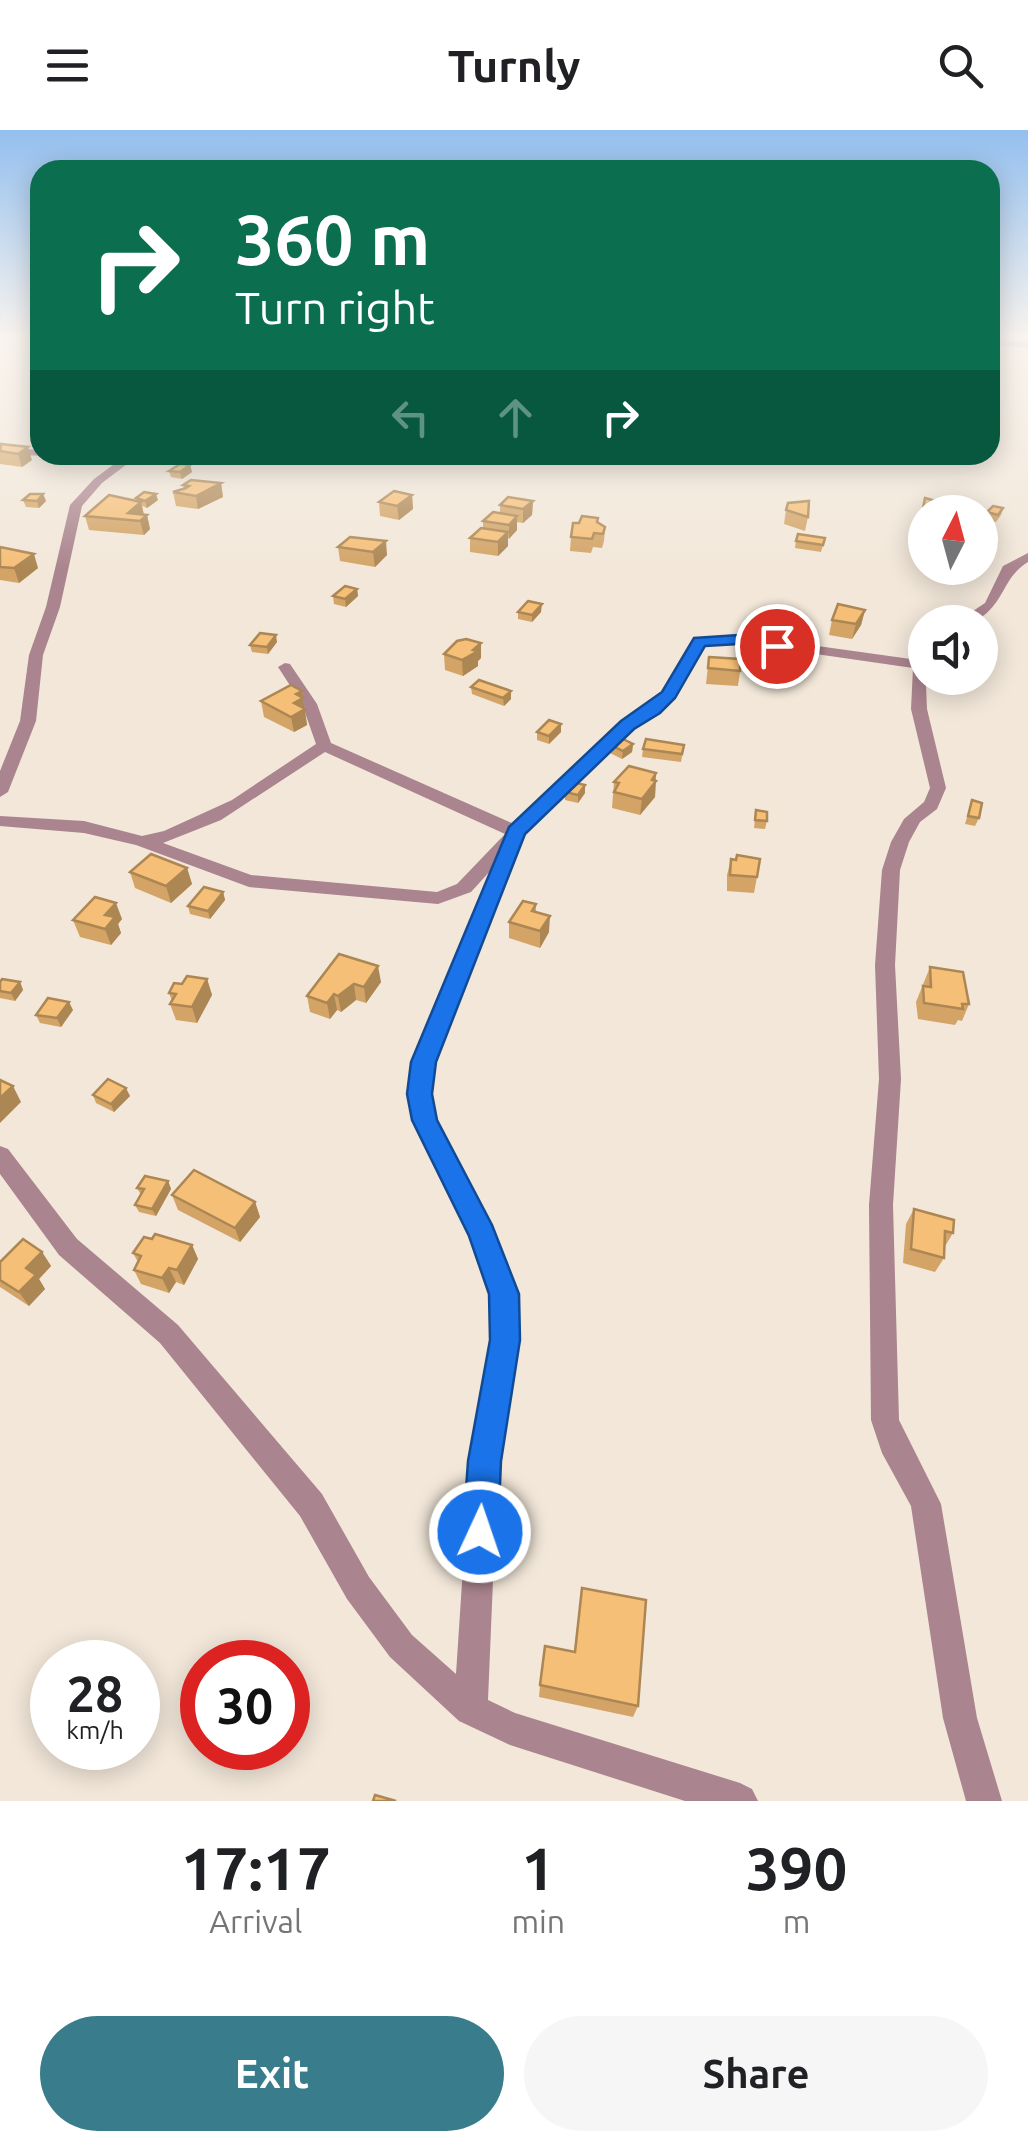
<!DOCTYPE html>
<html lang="en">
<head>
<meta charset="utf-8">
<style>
  body { margin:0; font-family:Ubuntu,sans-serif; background:#f6f6f6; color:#202124; height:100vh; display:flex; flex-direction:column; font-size:38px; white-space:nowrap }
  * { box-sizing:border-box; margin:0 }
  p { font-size:32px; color:#757577 }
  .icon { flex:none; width:55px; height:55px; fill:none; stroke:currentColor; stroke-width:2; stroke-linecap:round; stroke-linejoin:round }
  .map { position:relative; height:1671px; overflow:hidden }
  .sheet { display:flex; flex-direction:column; background:#fff; flex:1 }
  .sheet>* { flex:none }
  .top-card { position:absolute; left:30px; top:30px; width:970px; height:305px; border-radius:30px; box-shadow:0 5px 25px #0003; background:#0b6e4f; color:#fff; overflow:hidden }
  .needle { width:65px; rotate:6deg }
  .buttons { position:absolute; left:908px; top:365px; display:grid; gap:20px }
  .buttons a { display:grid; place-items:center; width:90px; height:90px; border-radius:50%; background:#fff; box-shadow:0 5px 25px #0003; font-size:50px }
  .speed { position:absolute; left:30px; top:1510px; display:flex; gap:20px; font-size:50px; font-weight:700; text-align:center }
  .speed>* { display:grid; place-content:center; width:130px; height:130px; border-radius:50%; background:#fff; box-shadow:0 5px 25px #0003; line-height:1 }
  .speed small { font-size:25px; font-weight:400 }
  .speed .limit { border:15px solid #d22; background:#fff; color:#111 }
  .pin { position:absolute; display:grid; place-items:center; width:85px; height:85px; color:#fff; margin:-42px; border:5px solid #fff; border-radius:50%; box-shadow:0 2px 10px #0007 }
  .me { position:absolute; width:110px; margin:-55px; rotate:3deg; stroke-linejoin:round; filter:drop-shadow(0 0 8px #0008) }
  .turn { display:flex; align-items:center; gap:35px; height:210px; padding:0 40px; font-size:45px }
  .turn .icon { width:130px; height:130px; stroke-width:2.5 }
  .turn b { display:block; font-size:70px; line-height:85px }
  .lanes { display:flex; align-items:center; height:95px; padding:0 40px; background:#0003; justify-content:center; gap:50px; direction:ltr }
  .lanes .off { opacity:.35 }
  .eta { display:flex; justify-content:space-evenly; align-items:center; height:170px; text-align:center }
  .eta b { font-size:60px; font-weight:600; line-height:70px }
  .button { display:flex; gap:20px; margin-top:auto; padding:20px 40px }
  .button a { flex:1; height:115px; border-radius:60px; background:#397d8c; color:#fff; font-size:40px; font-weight:600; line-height:115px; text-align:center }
  .button a+a { background:#f6f6f6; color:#202124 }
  header { display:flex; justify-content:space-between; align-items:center; height:130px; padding:0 40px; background:#fff; font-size:45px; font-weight:600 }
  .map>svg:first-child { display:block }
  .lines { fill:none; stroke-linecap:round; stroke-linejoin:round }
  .minor { fill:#aa848e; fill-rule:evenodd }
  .wall { fill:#d3a466 }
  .shaded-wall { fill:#ac8653 }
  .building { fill:#f5bf77; stroke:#ac8653; stroke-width:2.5 }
  .route { fill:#1a73e8; stroke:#114b97; stroke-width:2.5 }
</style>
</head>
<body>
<header><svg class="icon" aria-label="menu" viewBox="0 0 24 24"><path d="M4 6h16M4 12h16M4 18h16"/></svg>Turnly<svg class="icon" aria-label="search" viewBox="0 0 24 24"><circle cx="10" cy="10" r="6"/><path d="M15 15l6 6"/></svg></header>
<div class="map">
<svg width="1028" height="1671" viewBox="0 0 1028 1671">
  <rect width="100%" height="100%" fill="#f2e7d9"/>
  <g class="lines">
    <!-- minor -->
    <g class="minor">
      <polygon points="990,208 1028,212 1028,218 990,214"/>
      <polygon points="0,317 40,320 40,325 44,325 40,326 0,323"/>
      <polygon points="52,325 139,325 102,353 82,376 60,477 43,525 36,591 8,662 0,667 0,641 20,591 29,525 46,477 70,375 94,349 117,332 57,328"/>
      <path d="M1028,423V432C1002,448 1006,471 979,489L981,492L980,493L967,492V485L985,473L1003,436Z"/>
      <path d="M739,505L925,531L927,579L946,658L937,679L920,692L909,712L900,740L895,835L901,949L893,1075L899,1290L941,1374L977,1588L1002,1671H966L943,1588L911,1376L882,1323L871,1290L869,1075L879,949L875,835L882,740L891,712L904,689L924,672L930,658L911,579L913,538L739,513L704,515L677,564L659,583L633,598L524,704L434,932L431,964L435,990L491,1096L517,1164L518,1210L498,1331L488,1570L515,1583L740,1653L752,1659L758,1671H685L510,1615L459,1591L390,1527L347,1469L300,1386L160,1213L59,1125L0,1044V1016L8,1019L77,1109L178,1195L322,1364L369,1447L412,1505L456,1544L470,1331L492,1210L491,1164L470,1106L413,990L409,964L412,932L492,739L471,762L438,774L249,757L136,715L84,703L0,696V686L84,691L142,706L164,701L232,670L316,614L302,574L278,537L285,533L290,534L317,574L331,613L514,694L621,592L649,577L663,562L694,508ZM325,622L505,704L457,754L437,762L251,745L163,713L221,690Z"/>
    </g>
  </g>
  <!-- wall -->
  <g class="wall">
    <polygon points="0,315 32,330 22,337 0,334"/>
    <polygon points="190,335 192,342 182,349 171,347 169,341"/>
    <polygon points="221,353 223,367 198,379 176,376 173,362 184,359 183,355"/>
    <polygon points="43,364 46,371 39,378 26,377 23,370"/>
    <polygon points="412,365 413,379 399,390 380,386 379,372"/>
    <polygon points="136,368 158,370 147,378 142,376 144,384 147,385 150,399 144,405 89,400 85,386 137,372"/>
    <polygon points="925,368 943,373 941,382 925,382 925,385 921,384"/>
    <polygon points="533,371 532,385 523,393 517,392 517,400 508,409 508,416 498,426 470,422 470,408 483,399 483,391 500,383 500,375"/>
    <polygon points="1003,378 1001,385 996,392 985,389 987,382"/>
    <polygon points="786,380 808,387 805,401 784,394"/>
    <polygon points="598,388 598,393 605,397 604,411 602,418 593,417 591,423 570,421 571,407 579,393"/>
    <polygon points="825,408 821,422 795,418 796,411"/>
    <polygon points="0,417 38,438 19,453 0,450"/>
    <polygon points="338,417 387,425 375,437 340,431"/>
    <polygon points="357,459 358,466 346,477 334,474 333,466"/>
    <polygon points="865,480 861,495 852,509 829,505 832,490"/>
    <polygon points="518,482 541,482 532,492 518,489"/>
    <polygon points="277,512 268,524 252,522 250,515"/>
    <polygon points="444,524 481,528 478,531 478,536 463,546 445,540"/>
    <polygon points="709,527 740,541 738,556 706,554"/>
    <polygon points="932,548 963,548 961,556 933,554"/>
    <polygon points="471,557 511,561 511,569 504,576 472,564"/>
    <polygon points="302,561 307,595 294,602 264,587 261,571"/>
    <polygon points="561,594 561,602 549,614 537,610 537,602"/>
    <polygon points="633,614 632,622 622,629 610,623 611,615"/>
    <polygon points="684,615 681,632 642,627 643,619"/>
    <polygon points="656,651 655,667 640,685 612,678 614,652"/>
    <polygon points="565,662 585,663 578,673 565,670"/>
    <polygon points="972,670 979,688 975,696 965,694"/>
    <polygon points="756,680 767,691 765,699 754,698"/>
    <polygon points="731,729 757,747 754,763 727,761 727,745"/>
    <polygon points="187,738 192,754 171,773 135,758 130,742"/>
    <polygon points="223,762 225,770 210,789 190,784 188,776"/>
    <polygon points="536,774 536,782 549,802 540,818 509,808 509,792"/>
    <polygon points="122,789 118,794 121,803 111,815 80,807 73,790"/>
    <polygon points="339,824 381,852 366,873 356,870 341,882 337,880 330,889 310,882 307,866"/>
    <polygon points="930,837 969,874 962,891 958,890 955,895 918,889 916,872"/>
    <polygon points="207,849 212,865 197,893 176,890 170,874 172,871 169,863 182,854"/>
    <polygon points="0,852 20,852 23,860 15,871 0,868"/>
    <polygon points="73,880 61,897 40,893 36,885"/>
    <polygon points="93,965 130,966 114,982 96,973"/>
    <polygon points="168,1051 171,1059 156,1086 139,1082 135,1075 141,1065 137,1058"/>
    <polygon points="172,1065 255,1072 260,1087 240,1112 178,1080"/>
    <polygon points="914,1079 953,1103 944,1118 944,1128 935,1142 903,1133 906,1094"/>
    <polygon points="152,1109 192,1115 198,1129 184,1155 176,1152 169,1163 141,1154 134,1140 138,1132 133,1123"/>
    <polygon points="42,1122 51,1136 39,1149 45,1159 29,1176 0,1157 0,1132"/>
    <polygon points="582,1458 638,1576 633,1587 539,1567 540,1555 574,1522"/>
  </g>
  <!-- shaded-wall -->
  <g class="shaded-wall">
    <polygon points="28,317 32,330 22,337 18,324"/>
    <polygon points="190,335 192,342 182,349 180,342"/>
    <polygon points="221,353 223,367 198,379 196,366"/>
    <polygon points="43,364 46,371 39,378 37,371"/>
    <polygon points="156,364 158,370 147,378 145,371"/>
    <polygon points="412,365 413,379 399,390 397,376"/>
    <polygon points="533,371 532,385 523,393 523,379"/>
    <polygon points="141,372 144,386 128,383"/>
    <polygon points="147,385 150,399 144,405 140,391"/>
    <polygon points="517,386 517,400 509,409 509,395"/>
    <polygon points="508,402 508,416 498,426 498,412"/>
    <polygon points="386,411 387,425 375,437 373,422"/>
    <polygon points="34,424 38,438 19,453 14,438"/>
    <polygon points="357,459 358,466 346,477 345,469"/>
    <polygon points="542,474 541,482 532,492 532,485"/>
    <polygon points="865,480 861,495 852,509 856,494"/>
    <polygon points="276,505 277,512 268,524 267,517"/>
    <polygon points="481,513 481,528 478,531 478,536 463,546 462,530"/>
    <polygon points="302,561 307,595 294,602 291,587 294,573 296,564"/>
    <polygon points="511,561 511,569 504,576 503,568"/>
    <polygon points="561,594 561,602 549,614 549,606"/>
    <polygon points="633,614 632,622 622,629 623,621"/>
    <polygon points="656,643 655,667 640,685 642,669"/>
    <polygon points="585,655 585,663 578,673 578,665"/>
    <polygon points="187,738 192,754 171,773 166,756"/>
    <polygon points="223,762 225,770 210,789 208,781"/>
    <polygon points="116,773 122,789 118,794 121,803 111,815 105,799 105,785"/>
    <polygon points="550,786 549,802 540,818 540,801"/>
    <polygon points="378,836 381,852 366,873 364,857"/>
    <polygon points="207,849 212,865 197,893 192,877"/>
    <polygon points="20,852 23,860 15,871 11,863"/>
    <polygon points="354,854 356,870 341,882 338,866"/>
    <polygon points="334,864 337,880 330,889 327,873"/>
    <polygon points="69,872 73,880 61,897 57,888"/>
    <polygon points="13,956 21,972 0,993 0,968"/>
    <polygon points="126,958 130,966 114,982 111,974"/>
    <polygon points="168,1051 171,1059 156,1086 152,1079"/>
    <polygon points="255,1072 260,1087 240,1112 235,1098"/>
    <polygon points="192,1115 198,1129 184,1155 177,1140"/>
    <polygon points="42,1122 51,1136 39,1149 45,1159 29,1176 19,1162 26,1138"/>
    <polygon points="169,1138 176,1152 169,1163 162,1148"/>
  </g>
  <!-- building -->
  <g class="building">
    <polygon points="1,314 28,317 18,324 0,321"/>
    <polygon points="180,334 190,335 180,342 169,341"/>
    <polygon points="191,350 221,353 196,366 173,362 186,358 189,356 183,355"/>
    <polygon points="394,361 412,365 397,376 379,372"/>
    <polygon points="144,362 156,364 145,371 136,368"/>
    <polygon points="30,364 43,364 37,371 23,370"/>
    <polygon points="109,365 141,372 128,383 147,385 140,391 85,386"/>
    <polygon points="508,367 533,371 523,379 500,375"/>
    <polygon points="925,368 943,373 942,378 923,378"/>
    <polygon points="809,371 808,387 786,380 788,373"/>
    <polygon points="993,376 1003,378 998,385 987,382"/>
    <polygon points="493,382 517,386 509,395 483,391"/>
    <polygon points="582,386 598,388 597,392 605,397 603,404 594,403 592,409 571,407 573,393 579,393"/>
    <polygon points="481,398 508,402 498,412 470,408"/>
    <polygon points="798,404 825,408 823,415 796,411"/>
    <polygon points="350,407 386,411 373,422 338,417"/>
    <polygon points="0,417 34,424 14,438 0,437"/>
    <polygon points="345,456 357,459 345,469 333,466"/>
    <polygon points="528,471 542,474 532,485 518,482"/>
    <polygon points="838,474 865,480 856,494 832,490"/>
    <polygon points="260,503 276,505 267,517 250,515"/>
    <polygon points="466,509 481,513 473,520 478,521 462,530 444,524 457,511"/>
    <polygon points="709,527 740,529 740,541 708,538"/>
    <polygon points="479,550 511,561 503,568 471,557"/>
    <polygon points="291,555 302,561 296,564 303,568 294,573 305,579 291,587 261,571"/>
    <polygon points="549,590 561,594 549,606 537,602"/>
    <polygon points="621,608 633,614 623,621 611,615"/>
    <polygon points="646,609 684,615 682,624 643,619"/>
    <polygon points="629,636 656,643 652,650 656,651 642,669 614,662 619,653 614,652"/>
    <polygon points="572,652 585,655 578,665 565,662"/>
    <polygon points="972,670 982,673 979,688 968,686"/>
    <polygon points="756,680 767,682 767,691 755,690"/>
    <polygon points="151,724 187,738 166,756 130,742"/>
    <polygon points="737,725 760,729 757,747 730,745 731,729 736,730"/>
    <polygon points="204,757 223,762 208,781 188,776"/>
    <polygon points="95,767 116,773 105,785 115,787 105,799 73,790"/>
    <polygon points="523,771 536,774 532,781 550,786 540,801 509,792"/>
    <polygon points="339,824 378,836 364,857 354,854 338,866 334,864 327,873 307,866"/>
    <polygon points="930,837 963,842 969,874 962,874 963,879 924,873 923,856 931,857"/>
    <polygon points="187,846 207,849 192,877 170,874 176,864 169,863 174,853 182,854"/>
    <polygon points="2,849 20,852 11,863 0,861 0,852"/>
    <polygon points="48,868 69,872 57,888 36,885"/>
    <polygon points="108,949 126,958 111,974 93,965"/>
    <polygon points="0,950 13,956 0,968"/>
    <polygon points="194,1040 255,1072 235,1098 172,1065"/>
    <polygon points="145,1046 168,1051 152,1079 135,1075 144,1059 137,1058"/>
    <polygon points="914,1079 954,1090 953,1103 945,1101 944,1128 911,1119"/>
    <polygon points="155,1104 192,1115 177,1140 169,1138 162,1148 134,1140 141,1126 133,1123 144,1107 152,1109"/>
    <polygon points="23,1109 42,1122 26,1138 36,1145 19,1162 0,1150 0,1132"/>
    <polygon points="582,1458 646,1470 638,1576 540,1555 545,1516 575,1522"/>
    <polygon points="375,1665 396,1671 373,1671"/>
  </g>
  <!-- sky -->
  <linearGradient id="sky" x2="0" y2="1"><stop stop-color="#93bfef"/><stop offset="0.47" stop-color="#f9f4ee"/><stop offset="1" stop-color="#f9f4ee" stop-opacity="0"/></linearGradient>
  <rect width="1028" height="441" fill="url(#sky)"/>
  <!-- route -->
  <polygon class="route" points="739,505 785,516 777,521 739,514 705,516 675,568 660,583 634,599 525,704 436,932 432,964 437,990 492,1095 519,1164 520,1210 501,1331 498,1402 493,1414 480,1419 468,1414 463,1402 468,1331 490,1210 489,1164 469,1106 412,990 407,964 411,932 509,697 621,591 662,562 694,508"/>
</svg>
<div class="buttons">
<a><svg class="needle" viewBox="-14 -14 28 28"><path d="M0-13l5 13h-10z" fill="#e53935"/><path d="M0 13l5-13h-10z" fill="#757577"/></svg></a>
<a><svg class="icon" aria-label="sound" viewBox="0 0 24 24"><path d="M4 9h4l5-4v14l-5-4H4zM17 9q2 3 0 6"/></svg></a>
</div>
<div class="speed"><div>28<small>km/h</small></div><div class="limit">30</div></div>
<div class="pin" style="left:777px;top:516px;background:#d93025"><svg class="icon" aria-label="arrive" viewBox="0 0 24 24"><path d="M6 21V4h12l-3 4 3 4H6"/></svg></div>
<svg class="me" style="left:480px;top:1402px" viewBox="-20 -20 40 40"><circle r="17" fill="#1a73e8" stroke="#fff" stroke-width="3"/><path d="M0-11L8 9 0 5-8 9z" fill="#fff"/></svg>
<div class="top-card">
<div class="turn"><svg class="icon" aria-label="right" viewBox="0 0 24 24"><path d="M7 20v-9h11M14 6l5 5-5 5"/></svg><div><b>360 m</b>Turn right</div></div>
<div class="lanes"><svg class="icon off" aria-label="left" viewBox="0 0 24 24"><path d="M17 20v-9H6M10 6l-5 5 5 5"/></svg><svg class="icon off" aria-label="ahead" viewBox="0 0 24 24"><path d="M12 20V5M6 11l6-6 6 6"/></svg><svg class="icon" aria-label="right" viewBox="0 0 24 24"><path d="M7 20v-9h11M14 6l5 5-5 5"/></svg></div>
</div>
</div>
<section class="sheet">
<div class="eta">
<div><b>17:17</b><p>Arrival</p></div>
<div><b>1</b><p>min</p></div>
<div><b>390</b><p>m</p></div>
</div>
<div class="button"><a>Exit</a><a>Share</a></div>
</section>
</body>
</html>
